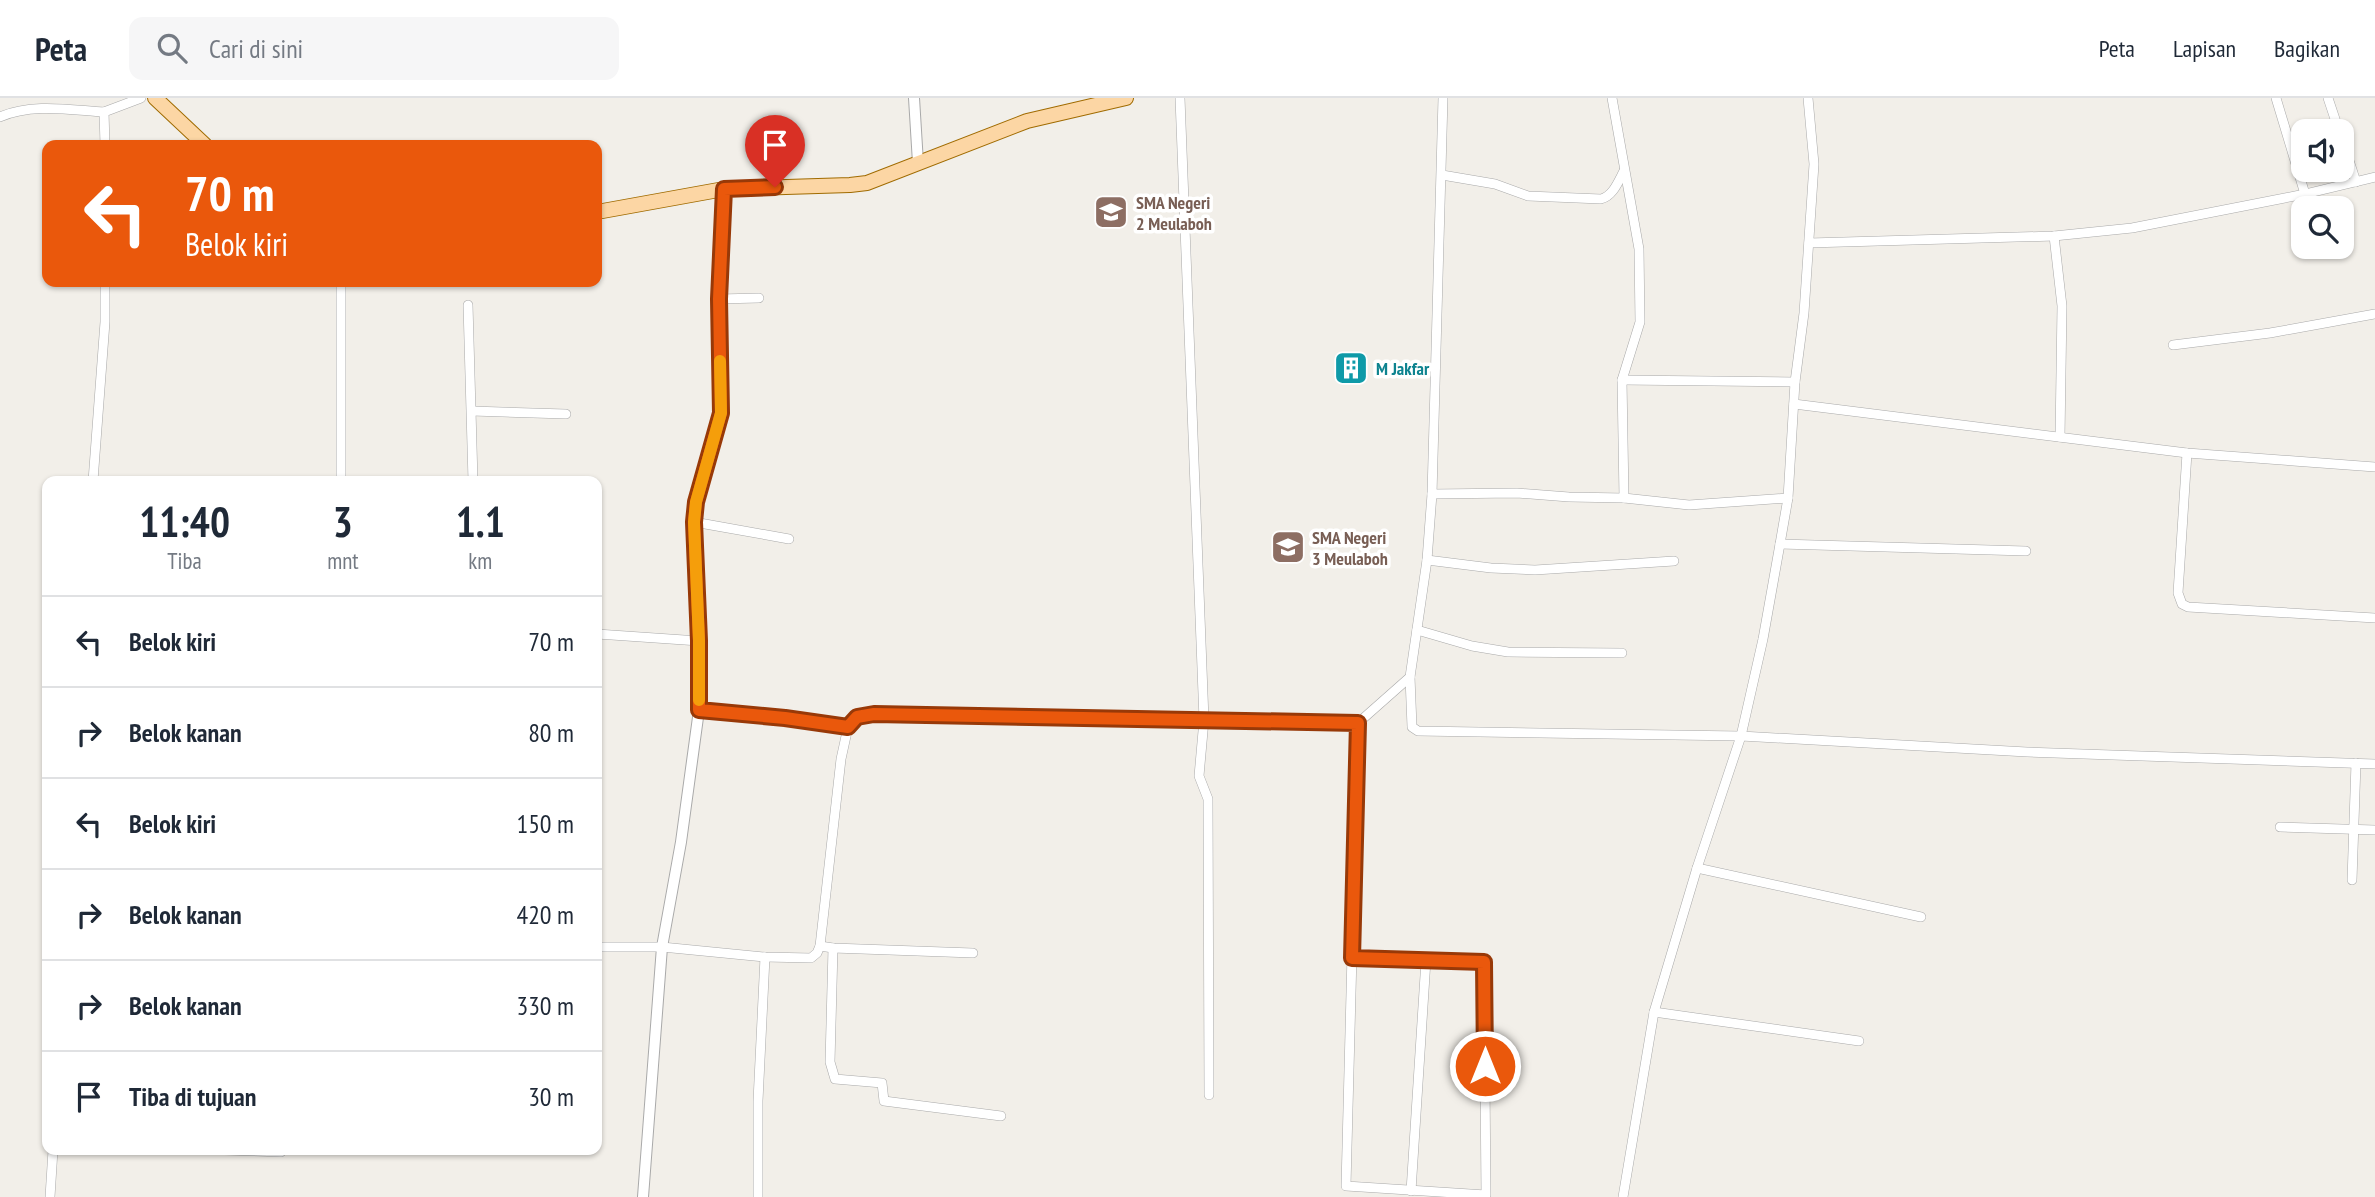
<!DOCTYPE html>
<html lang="id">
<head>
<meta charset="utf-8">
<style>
  body { margin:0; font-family:"PT Sans Narrow",sans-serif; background:#f6f6f7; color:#1f2937; height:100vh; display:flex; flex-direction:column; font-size:26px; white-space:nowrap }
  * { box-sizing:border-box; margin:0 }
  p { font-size:23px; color:#747a83 }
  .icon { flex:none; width:38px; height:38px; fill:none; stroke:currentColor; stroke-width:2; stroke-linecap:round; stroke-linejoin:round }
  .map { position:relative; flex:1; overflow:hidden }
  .drawer { position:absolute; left:42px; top:378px; width:560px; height:679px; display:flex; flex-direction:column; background:#fff; border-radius:14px; box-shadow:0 2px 5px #0004 }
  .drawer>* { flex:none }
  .banner { position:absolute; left:42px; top:42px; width:560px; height:147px; border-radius:14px; box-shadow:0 2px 5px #0004; background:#ea580c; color:#fff; overflow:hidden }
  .buttons { position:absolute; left:2291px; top:21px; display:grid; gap:14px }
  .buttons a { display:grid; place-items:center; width:63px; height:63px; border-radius:14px; background:#fff; box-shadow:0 2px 5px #0004; font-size:35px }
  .pin { position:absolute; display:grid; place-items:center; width:60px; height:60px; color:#fff; margin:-72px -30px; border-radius:50% 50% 50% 0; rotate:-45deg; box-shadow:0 0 7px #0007 }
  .pin .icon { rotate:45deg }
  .me { position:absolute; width:77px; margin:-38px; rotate:0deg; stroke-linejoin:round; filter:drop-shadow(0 0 5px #0008) }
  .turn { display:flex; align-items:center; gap:24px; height:147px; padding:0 28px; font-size:32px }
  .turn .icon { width:91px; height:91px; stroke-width:2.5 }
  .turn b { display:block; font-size:49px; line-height:60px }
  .eta { display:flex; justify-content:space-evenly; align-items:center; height:119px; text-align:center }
  .eta b { font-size:42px; font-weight:700; line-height:49px }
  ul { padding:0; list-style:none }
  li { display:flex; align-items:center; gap:21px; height:91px; padding:0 28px; border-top:2px solid #e0e1e3 }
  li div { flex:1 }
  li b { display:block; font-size:26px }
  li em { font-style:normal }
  header { display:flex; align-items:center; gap:42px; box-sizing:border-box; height:98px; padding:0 35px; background:#fff; border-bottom:2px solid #e0e1e3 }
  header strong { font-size:33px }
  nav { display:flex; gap:38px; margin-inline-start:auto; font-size:24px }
  .search { width:490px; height:63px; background:#f6f6f7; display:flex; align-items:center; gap:18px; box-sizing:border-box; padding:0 24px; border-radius:14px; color:#747a83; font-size:26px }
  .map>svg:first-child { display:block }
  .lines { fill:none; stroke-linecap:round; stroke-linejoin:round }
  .minor-casing { stroke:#a9a9a9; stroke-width:10 }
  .tertiary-casing { stroke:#a9a9a9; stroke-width:12 }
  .primary-casing { stroke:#a06b00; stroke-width:16 }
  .minor { stroke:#fff; stroke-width:9 }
  .tertiary { stroke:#fff; stroke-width:10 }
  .primary { stroke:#fcd6a4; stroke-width:14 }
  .route-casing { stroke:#983908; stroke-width:18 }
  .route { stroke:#ea580c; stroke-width:12 }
  .slow { stroke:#f59e0b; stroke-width:12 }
  .labels { text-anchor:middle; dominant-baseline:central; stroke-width:7; stroke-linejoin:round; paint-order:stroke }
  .education-label { font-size:18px; font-weight:bold; fill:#785e54; stroke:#fff; text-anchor:start }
  .culture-label { font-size:18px; font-weight:bold; fill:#0d838f; stroke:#fff; text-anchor:start }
</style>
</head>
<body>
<header>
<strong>Peta</strong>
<div class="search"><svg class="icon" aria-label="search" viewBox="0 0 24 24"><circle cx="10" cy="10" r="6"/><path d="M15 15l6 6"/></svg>Cari di sini</div>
<nav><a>Peta</a><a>Lapisan</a><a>Bagikan</a></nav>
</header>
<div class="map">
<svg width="2375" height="1099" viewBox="0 0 2375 1099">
  <rect width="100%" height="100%" fill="#f2efe9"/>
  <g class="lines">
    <!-- minor casing -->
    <g class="minor-casing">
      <g id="minor">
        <polyline points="1180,0 1204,622 1199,678 1208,701 1209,997"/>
        <polyline points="1612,0 1639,151 1640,224 1622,282 1624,400"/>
        <polyline points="2276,0 2305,96"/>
        <polyline points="2328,0 2339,33"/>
        <path d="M0,19C32,5 70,12 104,14"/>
        <polyline points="2342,41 2356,84"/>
        <polyline points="105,47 104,14 141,0"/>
        <path d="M1442,77L1495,86L1528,98L1601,101C1613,98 1618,84 1624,73"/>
        <polyline points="2054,138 2062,208 2060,339"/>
        <polyline points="1809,145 2054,138 2132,130 2305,96 2375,79"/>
        <polyline points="341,184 341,383"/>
        <polyline points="719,201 759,200"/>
        <polyline points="468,207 473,383"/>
        <polyline points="2173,247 2270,235 2375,216"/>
        <polyline points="1622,282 1795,284"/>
        <polyline points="1794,306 2187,355 2375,369"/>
        <polyline points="472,313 566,316"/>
        <polyline points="2187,355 2178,495 2182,506 2188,509 2375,520"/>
        <polyline points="93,383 105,224 105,184"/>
        <polyline points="1432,396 1517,395 1569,399 1624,400 1689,407 1788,400"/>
        <polyline points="694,424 789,441"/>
        <polyline points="1780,446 2026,453"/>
        <polyline points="1427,462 1491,470 1535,472 1674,463"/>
        <polyline points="1417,532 1472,548 1508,554 1622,555"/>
        <polyline points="597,536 699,543"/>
        <polyline points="1410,579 1412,629 1418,633 1741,638 2027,654 2375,666"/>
        <polyline points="699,612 785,620 848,629 857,619 874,616 1358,625"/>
        <polyline points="2280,729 2375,732"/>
        <polyline points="1697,770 1921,819"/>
        <polyline points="2352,782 2356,665"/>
        <polyline points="820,848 833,850 973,855"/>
        <polyline points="597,849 662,849 765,859 811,860 817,855 820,848 841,661 848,629"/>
        <polyline points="833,850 830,964 835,981 882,985 884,1003 1001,1018"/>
        <polyline points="1352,860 1484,865 1486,1097 1346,1088 1358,625 1410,579 1427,462 1432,396 1443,0"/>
        <polyline points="1654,914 1859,943"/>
        <polyline points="225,1052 281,1054"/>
        <polyline points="1411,1093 1426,862"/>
        <polyline points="50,1099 53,1052"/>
        <polyline points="758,1099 758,1003 765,859"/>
        <polyline points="1623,1099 1654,914 1697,770 1741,638 1763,541 1780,446 1788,400 1795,284 1804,215 1814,66 1808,0"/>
      </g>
    </g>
    <!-- tertiary casing -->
    <g class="tertiary-casing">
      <g id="tertiary">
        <polyline points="914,0 918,65"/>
        <polyline points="643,1099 662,849 681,744 699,612 699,543 694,424 696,404 721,315 719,201 724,91"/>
      </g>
    </g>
    <!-- primary casing -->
    <g class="primary-casing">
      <g id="primary">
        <polyline points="155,0 205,47"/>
        <polyline points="597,114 724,91 850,87 867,85 1027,23 1126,0"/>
      </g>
    </g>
    <!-- minor -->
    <use href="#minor" class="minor"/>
    <!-- tertiary -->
    <use href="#tertiary" class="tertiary"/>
    <!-- primary -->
    <use href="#primary" class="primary"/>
  </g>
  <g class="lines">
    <!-- route casing -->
    <g class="route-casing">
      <polyline id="route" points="775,89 724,91 719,201 721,315 696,404 694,424 699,543 699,612 785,620 848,629 857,619 874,616 1358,625 1352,860 1484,864 1485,968"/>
    </g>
    <!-- route -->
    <use href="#route" class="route"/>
    <!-- slow -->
    <polyline class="slow" points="699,602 699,543 694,424 696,404 721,315 720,263"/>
  </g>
  <!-- icons -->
  <defs>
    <g id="school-square" transform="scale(1.75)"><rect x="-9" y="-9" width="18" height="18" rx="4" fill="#8d6e63" stroke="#fff"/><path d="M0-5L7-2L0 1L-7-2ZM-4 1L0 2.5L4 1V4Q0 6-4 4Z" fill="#fff"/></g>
    <g id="building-square" transform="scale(1.75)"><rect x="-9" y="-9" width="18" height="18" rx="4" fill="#0f9aa8" stroke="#fff"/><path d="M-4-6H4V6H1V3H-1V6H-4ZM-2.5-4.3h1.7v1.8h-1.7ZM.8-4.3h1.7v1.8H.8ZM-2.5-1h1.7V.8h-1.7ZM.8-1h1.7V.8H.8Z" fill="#fff"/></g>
  </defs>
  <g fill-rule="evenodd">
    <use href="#school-square" x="1111" y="114"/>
    <use href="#building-square" x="1351" y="270"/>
    <use href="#school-square" x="1288" y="449"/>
  </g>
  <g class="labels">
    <!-- education labels -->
    <g class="education-label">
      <text x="1136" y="104">SMA Negeri<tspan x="1136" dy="21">2 Meulaboh</tspan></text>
      <text x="1312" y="439">SMA Negeri<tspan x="1312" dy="21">3 Meulaboh</tspan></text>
    </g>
    <!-- culture labels -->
    <g class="culture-label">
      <text x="1376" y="270">M Jakfar</text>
    </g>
  </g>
</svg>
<div class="buttons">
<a><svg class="icon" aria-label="sound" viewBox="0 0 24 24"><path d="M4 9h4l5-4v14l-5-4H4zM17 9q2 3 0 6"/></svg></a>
<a><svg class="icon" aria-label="search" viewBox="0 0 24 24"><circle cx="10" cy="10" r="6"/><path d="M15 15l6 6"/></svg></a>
</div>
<div class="pin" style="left:775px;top:89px;background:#d93025"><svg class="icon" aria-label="arrive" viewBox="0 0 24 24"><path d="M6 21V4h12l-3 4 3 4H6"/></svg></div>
<svg class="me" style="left:1485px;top:968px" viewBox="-20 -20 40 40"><circle r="17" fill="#ea580c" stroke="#fff" stroke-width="3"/><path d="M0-11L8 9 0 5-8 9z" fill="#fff"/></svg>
<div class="banner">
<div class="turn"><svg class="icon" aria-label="left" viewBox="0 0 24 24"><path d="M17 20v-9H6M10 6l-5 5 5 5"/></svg><div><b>70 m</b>Belok kiri</div></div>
</div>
<section class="drawer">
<div class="eta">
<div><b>11:40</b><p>Tiba</p></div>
<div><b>3</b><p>mnt</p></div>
<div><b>1.1</b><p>km</p></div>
</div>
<ul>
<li><svg class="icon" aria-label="left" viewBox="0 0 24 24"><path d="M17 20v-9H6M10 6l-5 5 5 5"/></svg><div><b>Belok kiri</b></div><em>70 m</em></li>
<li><svg class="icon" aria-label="right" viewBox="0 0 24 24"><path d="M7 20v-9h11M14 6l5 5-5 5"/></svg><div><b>Belok kanan</b></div><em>80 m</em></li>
<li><svg class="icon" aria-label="left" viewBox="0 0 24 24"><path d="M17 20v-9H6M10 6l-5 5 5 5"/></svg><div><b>Belok kiri</b></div><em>150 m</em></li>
<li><svg class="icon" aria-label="right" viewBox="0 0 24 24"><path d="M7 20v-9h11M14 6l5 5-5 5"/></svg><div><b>Belok kanan</b></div><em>420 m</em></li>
<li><svg class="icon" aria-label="right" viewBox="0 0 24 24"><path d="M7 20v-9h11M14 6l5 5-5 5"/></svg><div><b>Belok kanan</b></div><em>330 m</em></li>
<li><svg class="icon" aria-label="arrive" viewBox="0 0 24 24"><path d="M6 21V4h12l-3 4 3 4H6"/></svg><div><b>Tiba di tujuan</b></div><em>30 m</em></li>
</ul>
</section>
</div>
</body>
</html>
